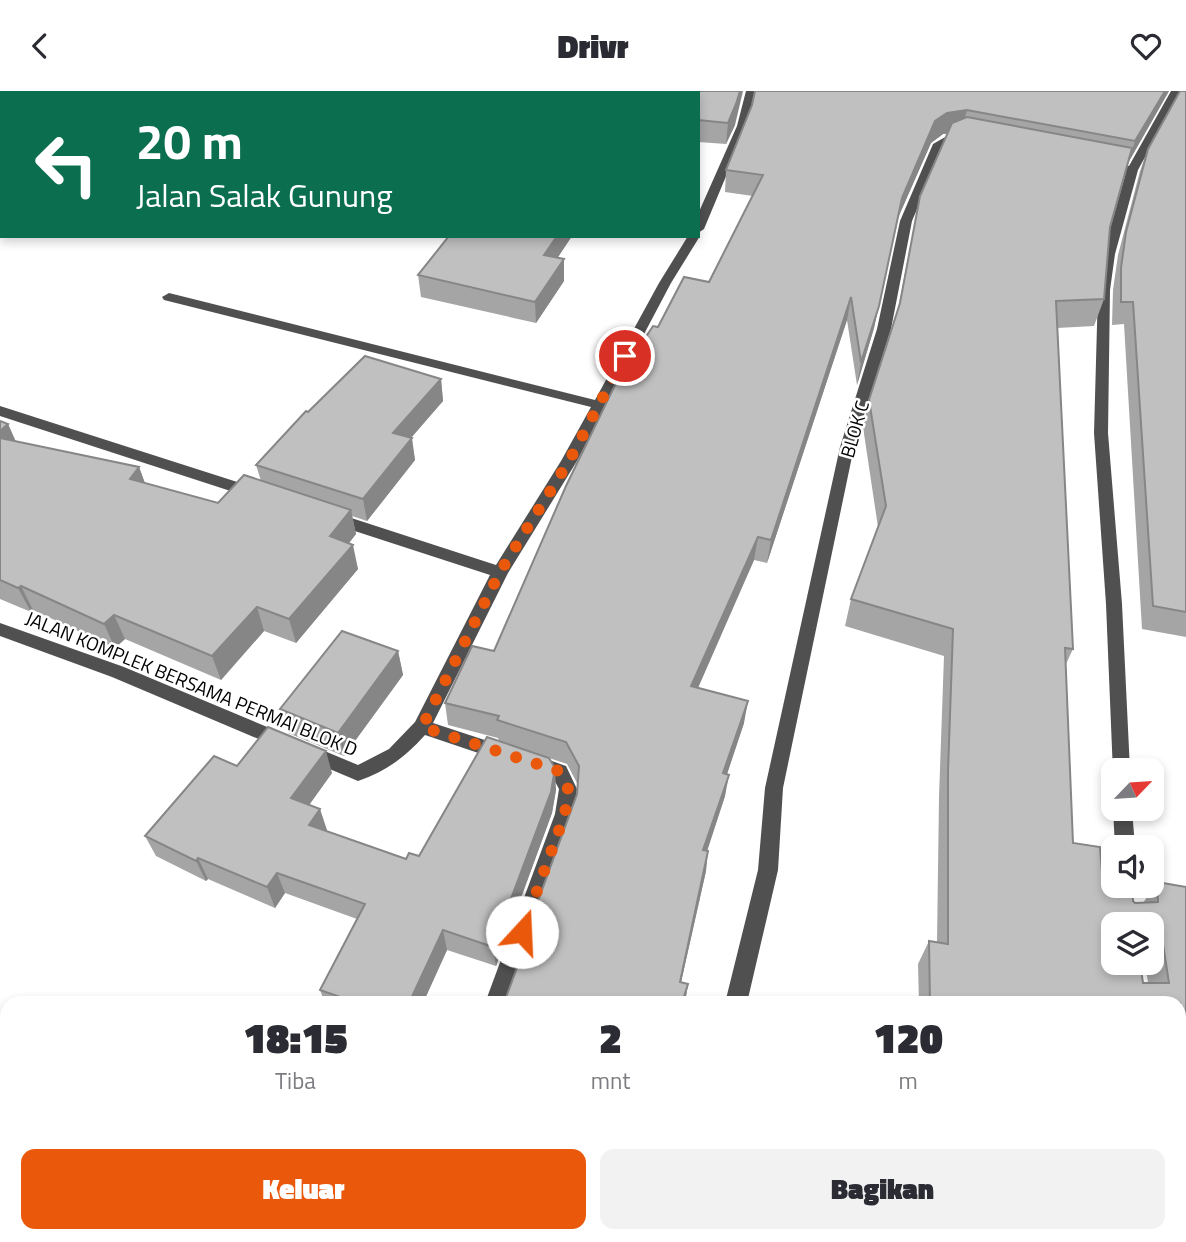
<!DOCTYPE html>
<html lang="id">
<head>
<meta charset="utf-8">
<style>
  body { margin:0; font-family:"Titillium Web",sans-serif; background:#f2f2f3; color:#2b2b33; height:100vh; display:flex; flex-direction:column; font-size:26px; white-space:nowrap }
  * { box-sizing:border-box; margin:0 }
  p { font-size:23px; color:#7c7c81 }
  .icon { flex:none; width:38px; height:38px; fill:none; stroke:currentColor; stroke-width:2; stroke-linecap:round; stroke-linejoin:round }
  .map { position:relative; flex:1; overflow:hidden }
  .side { position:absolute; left:0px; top:905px; width:1186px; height:247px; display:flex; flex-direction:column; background:#fff; border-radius:21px 21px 0 0; box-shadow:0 4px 10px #0003 }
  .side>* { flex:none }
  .hud { position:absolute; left:0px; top:0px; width:700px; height:147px; box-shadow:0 4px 10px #0003; background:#0b6e4f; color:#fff; overflow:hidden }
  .needle { width:46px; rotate:65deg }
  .buttons { position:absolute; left:1101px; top:667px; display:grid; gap:14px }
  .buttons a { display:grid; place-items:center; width:63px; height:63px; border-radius:14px; background:#fff; box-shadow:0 4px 10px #0003; font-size:35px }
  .pin { position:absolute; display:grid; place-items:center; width:60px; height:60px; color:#fff; margin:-30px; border:4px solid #fff; border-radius:50%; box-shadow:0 2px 7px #0007 }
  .me { position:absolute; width:77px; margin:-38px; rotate:20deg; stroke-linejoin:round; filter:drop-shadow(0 0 5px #0008) }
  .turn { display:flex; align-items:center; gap:24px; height:147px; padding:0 21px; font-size:32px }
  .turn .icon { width:91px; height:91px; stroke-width:2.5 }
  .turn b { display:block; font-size:49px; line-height:60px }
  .eta { display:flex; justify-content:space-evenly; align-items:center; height:119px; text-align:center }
  .eta b { font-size:42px; font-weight:800; line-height:49px }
  .button { display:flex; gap:14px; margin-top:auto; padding:14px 21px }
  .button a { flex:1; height:80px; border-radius:14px; background:#ea580c; color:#fff; font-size:28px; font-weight:800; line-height:80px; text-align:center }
  .button a+a { background:#f2f2f3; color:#2b2b33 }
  header { display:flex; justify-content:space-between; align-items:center; height:91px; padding:0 21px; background:#fff; font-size:32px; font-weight:800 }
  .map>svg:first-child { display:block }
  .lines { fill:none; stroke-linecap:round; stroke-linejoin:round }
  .minor { fill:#505050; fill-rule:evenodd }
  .wall { fill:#a5a5a5; fill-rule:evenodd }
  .shaded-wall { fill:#868686 }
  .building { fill:#c0c0c0; stroke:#868686; stroke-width:2; fill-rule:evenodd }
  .route { stroke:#ea580c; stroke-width:12; stroke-dasharray:0 21.6 }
  .labels { text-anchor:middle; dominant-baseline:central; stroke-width:5; stroke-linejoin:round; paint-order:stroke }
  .street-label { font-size:19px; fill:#000; stroke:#fff }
</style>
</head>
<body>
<header><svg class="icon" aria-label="back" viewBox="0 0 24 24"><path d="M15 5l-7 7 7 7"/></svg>Drivr<svg class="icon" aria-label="heart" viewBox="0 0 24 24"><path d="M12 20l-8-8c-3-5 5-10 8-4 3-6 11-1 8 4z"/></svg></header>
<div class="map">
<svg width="1186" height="1151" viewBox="0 0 1186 1151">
  <rect width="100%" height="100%" fill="#fff"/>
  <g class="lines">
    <!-- minor -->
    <g class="minor">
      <polygon points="746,0 756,0 747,35 704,138 698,142 698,123 737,35"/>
      <polygon points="1171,0 1181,0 1138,79 1115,163 1110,199 1108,342 1122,513 1130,679 1113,679 1113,682 1106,513 1094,342 1098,199 1103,163 1126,81 1098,73 1104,70 1129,75"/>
      <polygon points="947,45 966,44 972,47 944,55 912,130 891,238 854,356 783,697 778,779 747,912 725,912 758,779 765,697 840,356 877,238 900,130 933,53"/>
      <path d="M698,142L700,145L671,192L577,370L508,482L433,632L509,657L511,662L509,667L502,670L425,644C405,666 387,680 358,690L112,586L0,545V532L124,576L358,674L389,658L415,631L490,484L327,431L325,427L327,423H339L496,474L561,370L591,316L164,209L162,206L169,202L595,309L659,192L688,145H698Z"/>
      <polygon points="0,315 262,399 265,403 257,408 252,407 0,325"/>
      <polygon points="532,663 566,675 577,698 575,723 507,912 485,912 555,723 559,698 552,685 525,676 523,671 525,666"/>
      <polygon points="1113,718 1132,718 1135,756 1115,756"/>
      <polygon points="1180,1137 1182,1151 1158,1151 1158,1144 1180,1144"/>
      <polygon points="398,1144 423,1144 420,1151 396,1151"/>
      <polygon points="668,1144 692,1144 690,1151 666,1151"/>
    </g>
  </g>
  <!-- wall -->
  <g class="wall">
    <path d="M755,0H1169L1128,72L1110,136L1104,208L1094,235L1057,237L1073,558L1066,573L1073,752L1135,812H1143L1157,791L1186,796V1095L1180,1019V912H919L918,873L929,850L937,851L939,706L944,565L845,535L851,508L878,436L863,336L869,309L898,218L920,105L947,43H943L931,52L897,129L874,237L857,294L847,229L767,472L754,469L698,597L744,632L727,683L725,705L707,759L706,780L681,891L688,893L685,912H504L519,872L518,865L577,703L578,694L567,673L549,667L556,699L552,722L496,875L447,859L423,912H325L320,899L357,828L285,802L275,817L208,788L206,790L156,765L145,745L237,675L332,682L309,714L326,740L406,768L419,765L499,650L498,647L448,634L445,612L494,560L658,236L709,191L753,105L725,101L726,79L752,14ZM1113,833H1152V872H1145L1148,892H1143Z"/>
    <polygon points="1186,0 1186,546 1142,538 1124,233 1112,234 1113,199 1118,164 1140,80 1148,58"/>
    <polygon points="698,2 735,34 726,53 698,51"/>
    <polygon points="449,145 572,145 557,167 564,168 564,190 536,232 421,206 418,184"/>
    <polygon points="441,288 443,310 411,347 415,369 367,430 352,425 356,443 349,452 358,478 296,552 264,540 221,589 125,548 115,557 33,519 31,521 0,508 0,330 8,333 16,351 139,376 145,392 218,412 261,390 256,374 308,321"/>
    <polygon points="398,560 403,584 344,665 288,642 280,618"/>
    <rect x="921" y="1144" width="198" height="7"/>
  </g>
  <!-- shaded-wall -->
  <g class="shaded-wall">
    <polygon points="740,0 743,0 735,34 726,53 728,32"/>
    <polygon points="1165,0 1169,0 1128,72 1135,50"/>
    <polygon points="967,19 961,40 943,43 931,52 897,129 874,237 857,294 861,271 902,107 935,30 947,22"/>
    <polygon points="557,145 572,145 545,186 544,164"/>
    <polygon points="564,168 564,190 536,232 535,211"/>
    <polygon points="851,206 847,229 767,472 771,449"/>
    <polygon points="441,288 443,310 396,364 393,342"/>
    <polygon points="8,333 19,358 0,361 0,340"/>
    <polygon points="412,347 415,369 367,430 363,408"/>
    <polygon points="139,376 148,401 130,388"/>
    <polygon points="351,419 356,443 335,470 330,445"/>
    <polygon points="758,446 754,469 689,617 691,595"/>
    <polygon points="353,454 358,478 296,552 289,528"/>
    <polygon points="21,495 33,519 31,521 18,497"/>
    <polygon points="257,516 264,540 221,589 212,565"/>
    <polygon points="114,524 125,548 115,557 104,533"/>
    <polygon points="398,560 403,584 344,665 338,642"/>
    <polygon points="748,610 744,632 720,704 723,682"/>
    <polygon points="326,660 332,682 299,728 291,707"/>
    <polygon points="555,677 556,699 552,722 496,875 493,856"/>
    <polygon points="729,684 725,705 701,779 703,759"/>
    <polygon points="320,718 327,739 316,755 309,734"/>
    <polygon points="708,760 706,780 677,909 680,891"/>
    <polygon points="198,767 208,788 206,790 196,770"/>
    <polygon points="277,782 285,802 275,817 267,796"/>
    <polygon points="443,839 447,859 423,912 409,912"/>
    <polygon points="688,893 685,912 682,912"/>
    <polygon points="316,1144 327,1144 329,1148 328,1151 313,1151"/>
    <polygon points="620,1144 623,1144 621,1151 618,1151"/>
  </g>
  <!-- building -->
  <g class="building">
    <polygon points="673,0 740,0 736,13 728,32 698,29 698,2 672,2"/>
    <polygon points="755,0 1165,0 1135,50 967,19 947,22 935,30 902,107 879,215 861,271 851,206 771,449 758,446 691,595 748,610 723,682 729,684 703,759 708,760 680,891 688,893 682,912 504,912 521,866 518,865 577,703 579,675 566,651 497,629 499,625 445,612 472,555 494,560 566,395 617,290 653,235 658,236 684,186 709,191 763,84 726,79 752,14"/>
    <polygon points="1180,0 1186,0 1186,521 1153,515 1133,211 1121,211 1121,177 1126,141 1148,58"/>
    <path d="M967,26L1132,57L1110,136L1104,208L1056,210L1073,558L1065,557L1073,752L1100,756L1102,781L1113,783V794H1132L1133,810L1135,812L1158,811L1157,791L1186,796V997L1180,996V912H930L929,850L948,853V681L953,538L851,508L886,415L869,309L900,212L920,105L952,32ZM1113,833H1152V847H1162L1169,892H1143L1140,872H1113Z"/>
    <polygon points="449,145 557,145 544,164 564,168 535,211 418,184"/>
    <polygon points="365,265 441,288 393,342 412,347 363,408 256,374 306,320 308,321"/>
    <polygon points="0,330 8,333 0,340"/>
    <polygon points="0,347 139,376 130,388 218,412 244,384 351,419 330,445 353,454 289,528 257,516 212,565 114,524 104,533 21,495 18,497 0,489"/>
    <polygon points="342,540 398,560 338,642 280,618"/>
    <polygon points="268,636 326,660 291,707 320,718 309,734 406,768 409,762 419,765 487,646 549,667 555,677 551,701 493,856 443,839 409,912 357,912 320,899 365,813 277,782 267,796 198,767 196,770 145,745 214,665 237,675"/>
    <polygon points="124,1144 316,1144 313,1151 121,1151"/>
    <polygon points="439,1144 620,1144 618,1151 437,1151"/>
    <rect x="933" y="1144" width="186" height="7"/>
  </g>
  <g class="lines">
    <!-- route -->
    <polyline class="route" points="522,841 565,723 568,698 559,680 422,636 500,481 569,370 625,265"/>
  </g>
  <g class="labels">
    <!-- street labels -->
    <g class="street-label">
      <text transform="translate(854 338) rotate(-74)">BLOK C</text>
      <text transform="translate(192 592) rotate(22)">JALAN KOMPLEK BERSAMA PERMAI BLOK D</text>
    </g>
  </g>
</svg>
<div class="buttons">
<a><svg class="needle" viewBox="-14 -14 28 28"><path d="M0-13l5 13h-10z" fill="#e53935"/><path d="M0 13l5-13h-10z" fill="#7c7c81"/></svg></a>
<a><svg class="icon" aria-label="sound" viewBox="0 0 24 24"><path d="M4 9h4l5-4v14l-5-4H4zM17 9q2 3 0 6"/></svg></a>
<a><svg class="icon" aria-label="layers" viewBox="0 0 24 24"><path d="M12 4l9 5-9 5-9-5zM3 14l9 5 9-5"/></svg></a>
</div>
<div class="pin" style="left:625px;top:265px;background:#d93025"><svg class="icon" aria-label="arrive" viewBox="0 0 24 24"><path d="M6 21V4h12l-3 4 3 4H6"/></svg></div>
<svg class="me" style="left:522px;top:841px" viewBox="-20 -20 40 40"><circle r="19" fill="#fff"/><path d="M0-13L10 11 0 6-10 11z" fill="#ea580c"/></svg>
<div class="hud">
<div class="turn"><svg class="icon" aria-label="left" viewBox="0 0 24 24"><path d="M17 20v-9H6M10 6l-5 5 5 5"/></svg><div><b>20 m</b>Jalan Salak Gunung</div></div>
</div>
<section class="side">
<div class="eta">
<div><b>18:15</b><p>Tiba</p></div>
<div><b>2</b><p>mnt</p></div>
<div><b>120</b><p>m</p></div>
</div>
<div class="button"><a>Keluar</a><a>Bagikan</a></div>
</section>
</div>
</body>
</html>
